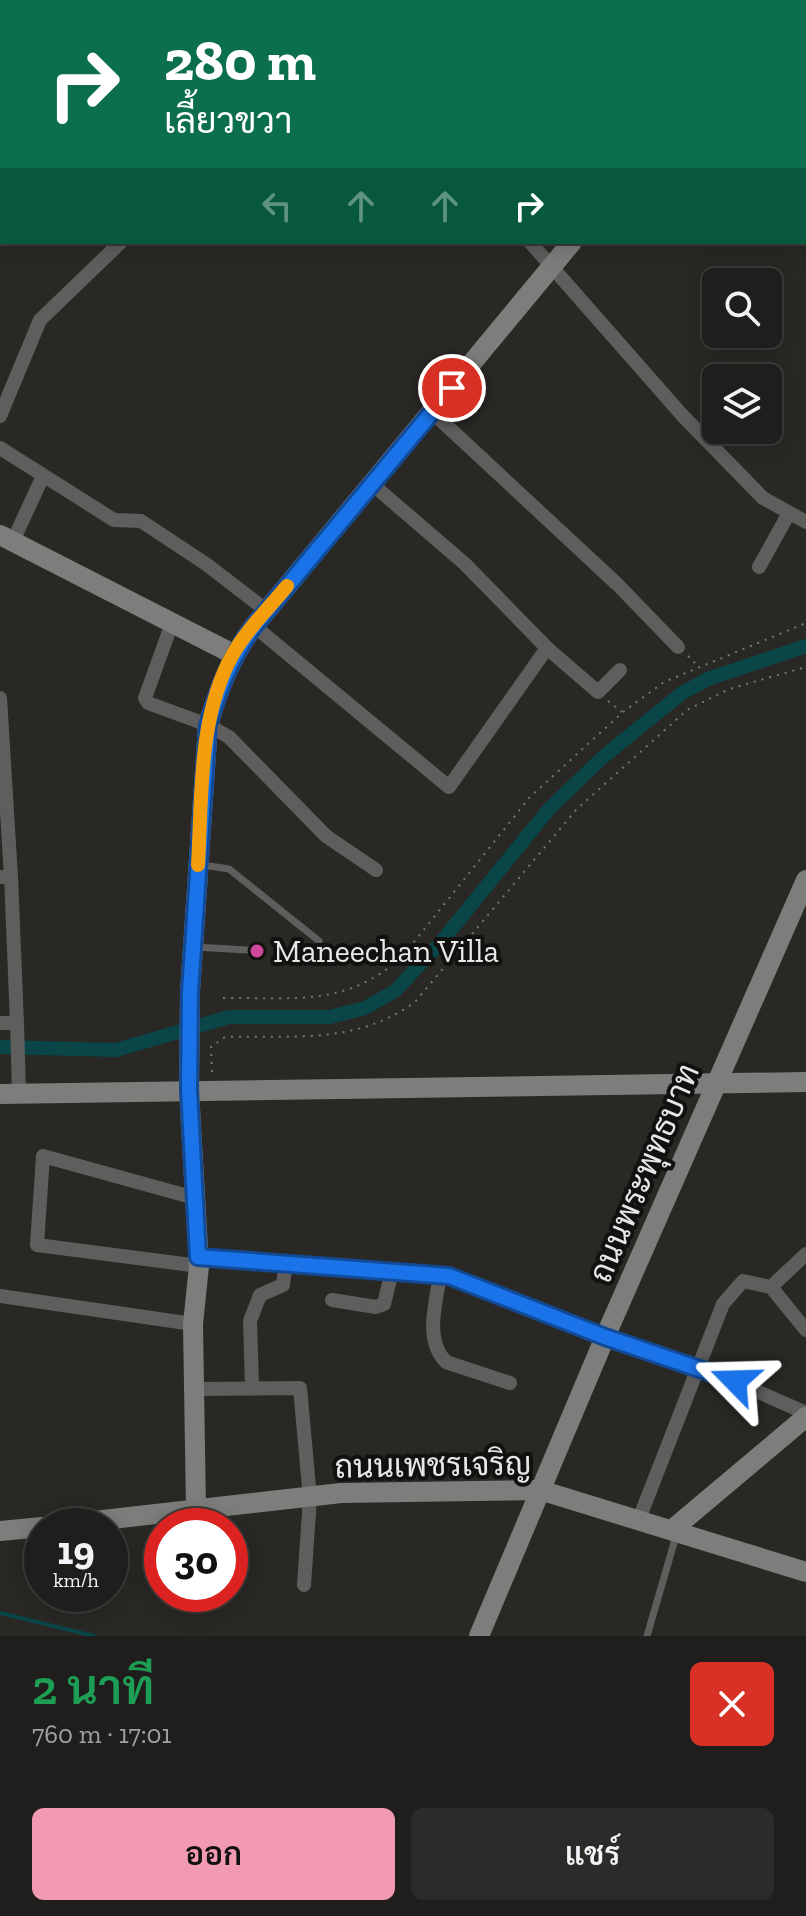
<!DOCTYPE html>
<html lang="th">
<head>
<meta charset="utf-8">
<style>
  body { margin:0; font-family:"Zilla Slab",Sarabun,serif; background:#2c2b29; color:#f1f3f6; height:100vh; display:flex; flex-direction:column; font-size:30px; white-space:nowrap }
  * { box-sizing:border-box; margin:0 }
  p { font-size:26px; color:#a1a2a3 }
  .icon { flex:none; width:44px; height:44px; fill:none; stroke:currentColor; stroke-width:2; stroke-linecap:round; stroke-linejoin:round }
  .map { position:relative; height:1636px; overflow:hidden }
  .sheet { display:flex; flex-direction:column; background:#1f1e1c; flex:1 }
  .sheet>* { flex:none }
  .guide { position:absolute; left:0px; top:0px; width:806px; height:244px; box-shadow:0 4px 20px #0003,0 0 0 2px #3c3c3b; background:#0b6e4f; color:#fff; overflow:hidden }
  .tools { position:absolute; left:702px; top:268px; display:grid; gap:16px }
  .tools a { display:grid; place-items:center; width:80px; height:80px; border-radius:12px; background:#1f1e1c; box-shadow:0 4px 20px #0003,0 0 0 2px #3c3c3b; font-size:40px }
  .speed { position:absolute; left:24px; top:1508px; display:flex; gap:16px; font-size:40px; font-weight:700; text-align:center }
  .speed>* { display:grid; place-content:center; width:104px; height:104px; border-radius:50%; background:#1f1e1c; box-shadow:0 4px 20px #0003,0 0 0 2px #3c3c3b; line-height:1 }
  .speed small { font-size:20px; font-weight:400 }
  .speed .limit { border:12px solid #d22; background:#fff; color:#111 }
  .pin { position:absolute; display:grid; place-items:center; width:68px; height:68px; color:#fff; margin:-34px; border:4px solid #fff; border-radius:50%; box-shadow:0 2px 8px #0007 }
  .me { position:absolute; width:88px; margin:-44px; rotate:292deg; stroke-linejoin:round; filter:drop-shadow(0 0 6px #0008) }
  .turn { display:flex; align-items:center; gap:28px; height:168px; padding:0 32px; font-size:36px }
  .turn .icon { width:104px; height:104px; stroke-width:2.5 }
  .turn b { display:block; font-size:56px; line-height:68px }
  .lanes { display:flex; align-items:center; height:76px; padding:0 32px; background:#0003; justify-content:center; gap:40px; direction:ltr }
  .lanes .off { opacity:.35 }
  .round { display:grid; place-items:center; flex:none; width:84px; height:84px; border-radius:12px; background:#2c2b29 }
  .summary { display:flex; align-items:center; justify-content:space-between; height:136px; padding:0 32px }
  h1 { font-size:48px; font-weight:600; line-height:60px; color:#1e9e55 }
  .button { display:flex; gap:16px; margin-top:auto; padding:16px 32px }
  .button a { flex:1; height:92px; border-radius:12px; background:#f19ab2; color:#111; font-size:32px; font-weight:600; line-height:92px; text-align:center }
  .button a+a { background:#2c2b29; color:#f1f3f6 }
  .map>svg:first-child { display:block }
  .lines { fill:none; stroke-linecap:round; stroke-linejoin:round }
  .stream { stroke:#0a4547; stroke-width:4 }
  .canal { stroke:#0a4547; stroke-width:14 }
  .path { stroke:#777674; stroke-width:2; stroke-dasharray:2 6; stroke-linecap:butt }
  .lane { stroke:#5f5e5d; stroke-width:7 }
  .street { stroke:#5f5e5d; stroke-width:14 }
  .secondary { stroke:#7d7d7b; stroke-width:20 }
  .route-casing { stroke:#114b97; stroke-width:20 }
  .route { stroke:#1a73e8; stroke-width:14 }
  .slow { stroke:#f59e0b; stroke-width:14 }
  .hotel-dot { fill:#d1479c; stroke:#111110; stroke-width:3 }
  .labels { text-anchor:middle; dominant-baseline:central; stroke-width:8; stroke-linejoin:round; paint-order:stroke }
  .poi-label { font-size:32px; fill:#e8e7e5; stroke:#111110; text-anchor:start }
  .street-label { font-size:32px; fill:#e8e7e5; stroke:#111110 }
</style>
</head>
<body>
<div class="map">
<svg width="806" height="1636" viewBox="0 0 806 1636">
  <rect width="100%" height="100%" fill="#292825"/>
  <g class="lines">
    <!-- stream -->
    <polyline class="stream" points="0,1613 94,1636"/>
    <!-- canal -->
    <polyline class="canal" points="0,1047 116,1050 229,1017 330,1017 365,1008 395,991 442,941 549,809 603,757 682,693 708,679 806,646"/>
    <!-- path -->
    <g class="path">
      <polyline points="688,656 699,667"/>
      <polyline points="608,701 622,712"/>
      <path d="M223,998C295,997 344,1008 402,957L530,797L623,712L664,682L806,623"/>
      <path d="M212,1072L211,1047L225,1037C296,1035 355,1045 415,1002L576,810L687,710L729,689L806,667"/>
    </g>
    <!-- lane -->
    <g class="lane">
      <polyline points="203,865 229,869 319,941"/>
      <polyline points="195,947 247,950"/>
      <polyline points="647,1636 676,1536"/>
    </g>
    <!-- street -->
    <g class="street">
      <polyline points="287,0 290,2"/>
      <polyline points="538,0 540,2"/>
      <polyline points="741,0 743,2"/>
      <polyline points="0,1 1,0"/>
      <polyline points="131,2 134,0"/>
      <polyline points="560,2 562,0"/>
      <polyline points="0,61 2,63"/>
      <polyline points="0,225 2,224"/>
      <polyline points="530,242 682,415 763,498 806,522"/>
      <polyline points="432,412 618,585 678,647"/>
      <polyline points="0,416 40,320 121,242"/>
      <polyline points="0,448 114,520 141,521 206,564 266,610"/>
      <polyline points="13,541 43,476"/>
      <polyline points="759,567 789,513"/>
      <polyline points="172,623 145,698 148,703 208,725 229,737 326,836 376,870"/>
      <polyline points="254,626 449,787 547,648 465,564 372,484"/>
      <polyline points="547,648 598,692 620,670"/>
      <polyline points="0,698 11,877"/>
      <polyline points="0,877 11,877 17,1023 0,1023"/>
      <polyline points="17,1023 19,1093"/>
      <polyline points="195,1198 43,1156 37,1245 199,1266"/>
      <polyline points="806,1254 771,1287 806,1330"/>
      <polyline points="198,1257 449,1276 605,1337 711,1371 806,1413"/>
      <path d="M440,1275C436,1303 424,1340 446,1362L510,1383"/>
      <polyline points="0,1296 193,1324"/>
      <polyline points="332,1300 376,1307 384,1304 392,1271"/>
      <polyline points="252,1387 250,1321 260,1295 283,1285 286,1262"/>
      <polyline points="195,1389 300,1388 310,1498 304,1585"/>
      <polyline points="639,1519 723,1304 743,1281 771,1287"/>
    </g>
    <!-- secondary -->
    <g class="secondary">
      <polyline points="758,2 759,0"/>
      <polyline points="0,535 233,654"/>
      <polyline points="0,1094 806,1082"/>
      <path d="M196,1510L193,1324L199,1266L189,1090L190,992L208,725C219,688 231,657 254,626L572,242"/>
      <polyline points="50,1526 341,1493 540,1490 806,1572"/>
      <polyline points="673,1529 806,1417"/>
      <polyline points="0,1531 42,1527"/>
      <polyline points="479,1636 605,1337 806,880"/>
    </g>
  </g>
  <g class="lines">
    <!-- route casing -->
    <g class="route-casing">
      <path id="route" d="M452,388L254,626C231,657 219,688 208,725L190,992L189,1090L198,1257L449,1276L605,1337L735,1381"/>
    </g>
    <!-- route -->
    <use href="#route" class="route"/>
    <!-- slow -->
    <path class="slow" d="M198,865C202,796 198,716 233,654C247,629 269,608 287,586"/>
  </g>
  <!-- markers -->
  <circle class="hotel-dot" cx="257" cy="951" r="8"/>
  <g class="labels">
    <!-- poi labels -->
    <g class="poi-label">
      <text x="273" y="951">Maneechan Villa</text>
    </g>
    <!-- street labels -->
    <g class="street-label">
      <text transform="translate(644 1173) rotate(-67)">ถนนพระพุทธบาท</text>
      <text transform="translate(433 1465) rotate(-1)">ถนนเพชรเจริญ</text>
    </g>
  </g>
</svg>
<div class="tools">
<a><svg class="icon" aria-label="search" viewBox="0 0 24 24"><circle cx="10" cy="10" r="6"/><path d="M15 15l6 6"/></svg></a>
<a><svg class="icon" aria-label="layers" viewBox="0 0 24 24"><path d="M12 4l9 5-9 5-9-5zM3 14l9 5 9-5"/></svg></a>
</div>
<div class="speed"><div>19<small>km/h</small></div><div class="limit">30</div></div>
<div class="pin" style="left:452px;top:388px;background:#d93025"><svg class="icon" aria-label="arrive" viewBox="0 0 24 24"><path d="M6 21V4h12l-3 4 3 4H6"/></svg></div>
<svg class="me" style="left:735px;top:1381px" viewBox="-20 -20 40 40"><path d="M0-17L14 15 0 8-14 15z" fill="#1a73e8" stroke="#fff" stroke-width="4"/></svg>
<div class="guide">
<div class="turn"><svg class="icon" aria-label="right" viewBox="0 0 24 24"><path d="M7 20v-9h11M14 6l5 5-5 5"/></svg><div><b>280 m</b>เลี้ยวขวา</div></div>
<div class="lanes"><svg class="icon off" aria-label="left" viewBox="0 0 24 24"><path d="M17 20v-9H6M10 6l-5 5 5 5"/></svg><svg class="icon off" aria-label="ahead" viewBox="0 0 24 24"><path d="M12 20V5M6 11l6-6 6 6"/></svg><svg class="icon off" aria-label="ahead" viewBox="0 0 24 24"><path d="M12 20V5M6 11l6-6 6 6"/></svg><svg class="icon" aria-label="right" viewBox="0 0 24 24"><path d="M7 20v-9h11M14 6l5 5-5 5"/></svg></div>
</div>
</div>
<section class="sheet">
<div class="summary"><div><h1>2 นาที</h1><p>760 m · 17:01</p></div><a class="round" style="background:#d93025;color:#fff"><svg class="icon" aria-label="close" viewBox="0 0 24 24"><path d="M6 6l12 12M18 6L6 18"/></svg></a></div>
<div class="button"><a>ออก</a><a>แชร์</a></div>
</section>
</body>
</html>
